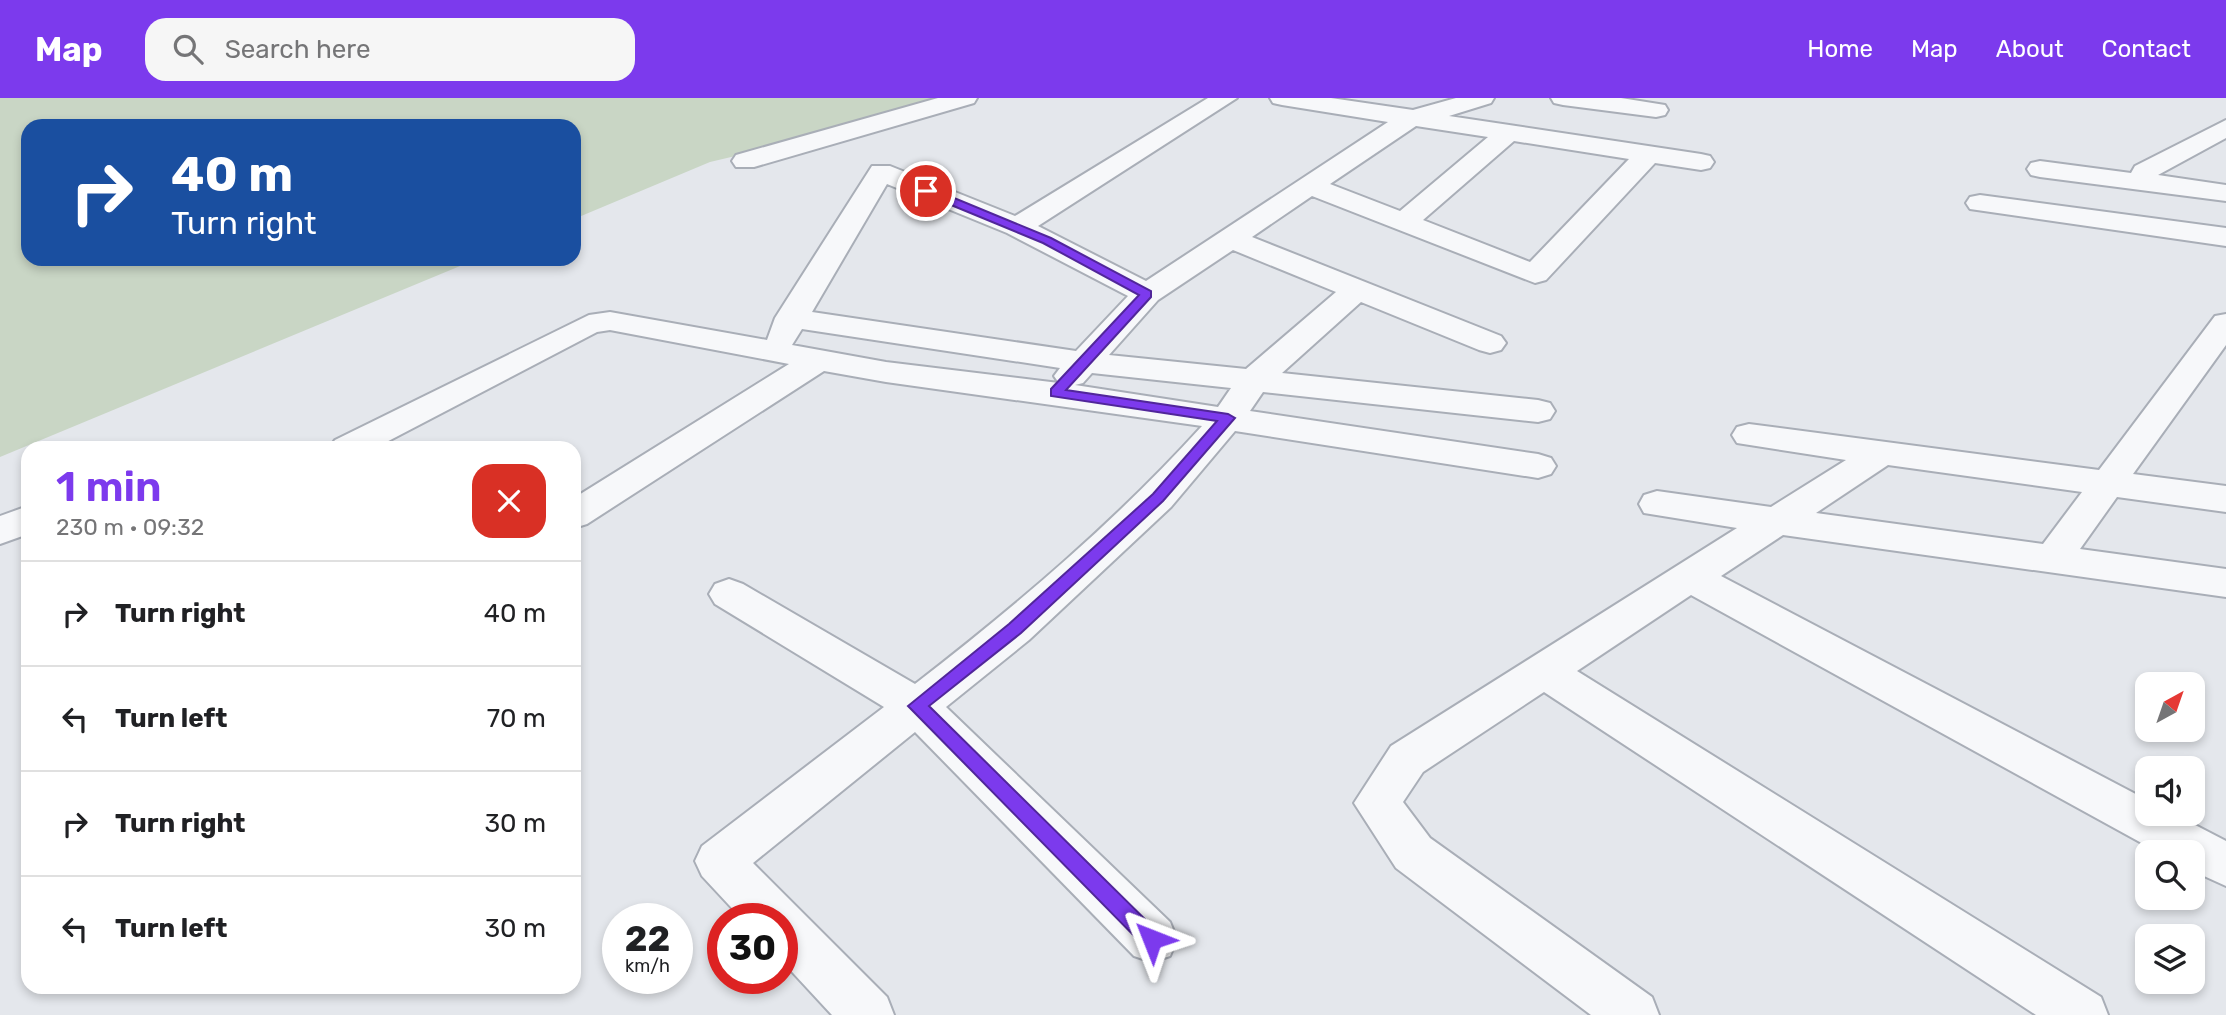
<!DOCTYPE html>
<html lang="en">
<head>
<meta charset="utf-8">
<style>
  body { margin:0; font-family:Rubik,sans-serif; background:#f6f6f6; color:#202124; height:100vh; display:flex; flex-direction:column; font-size:26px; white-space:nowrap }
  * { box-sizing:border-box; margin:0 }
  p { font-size:23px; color:#757577 }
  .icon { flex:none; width:38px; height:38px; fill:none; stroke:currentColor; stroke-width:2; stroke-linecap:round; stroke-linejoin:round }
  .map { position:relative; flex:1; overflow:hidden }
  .side { position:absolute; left:21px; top:343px; width:560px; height:553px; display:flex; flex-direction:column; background:#fff; border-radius:21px; box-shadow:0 4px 10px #0003 }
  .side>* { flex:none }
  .hud { position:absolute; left:21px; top:21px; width:560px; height:147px; border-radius:21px; box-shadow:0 4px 10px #0003; background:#1a4fa0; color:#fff; overflow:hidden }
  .needle { width:46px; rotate:40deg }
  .tools { position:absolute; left:2135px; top:574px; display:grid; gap:14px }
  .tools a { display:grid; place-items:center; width:70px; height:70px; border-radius:14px; background:#fff; box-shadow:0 4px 10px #0003; font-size:35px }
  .speed { position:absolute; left:602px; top:805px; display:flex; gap:14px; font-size:35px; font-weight:700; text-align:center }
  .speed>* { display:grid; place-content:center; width:91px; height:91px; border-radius:50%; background:#fff; box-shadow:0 4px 10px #0003; line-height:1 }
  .speed small { font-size:18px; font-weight:400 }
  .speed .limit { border:10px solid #d22; background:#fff; color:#111 }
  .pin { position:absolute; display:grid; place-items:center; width:60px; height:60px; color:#fff; margin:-30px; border:4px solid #fff; border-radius:50%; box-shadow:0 2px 7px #0007 }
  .me { position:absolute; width:77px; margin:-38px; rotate:315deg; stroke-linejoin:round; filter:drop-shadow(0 0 5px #0008) }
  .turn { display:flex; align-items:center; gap:24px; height:147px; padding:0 35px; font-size:32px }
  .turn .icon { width:91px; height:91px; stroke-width:2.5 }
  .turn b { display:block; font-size:49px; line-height:60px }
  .round { display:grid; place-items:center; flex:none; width:74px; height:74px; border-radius:21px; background:#f6f6f6 }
  .overview { display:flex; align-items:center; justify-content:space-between; height:119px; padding:0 35px }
  h1 { font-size:42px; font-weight:600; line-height:52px; color:#7c3aed }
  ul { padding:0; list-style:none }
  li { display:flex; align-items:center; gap:21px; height:105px; padding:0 35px; border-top:2px solid #e0e0e0 }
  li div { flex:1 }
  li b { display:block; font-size:26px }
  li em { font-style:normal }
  header { display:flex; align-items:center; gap:42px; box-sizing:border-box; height:98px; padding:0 35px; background:#7c3aed; color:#fff }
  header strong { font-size:33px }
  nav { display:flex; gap:38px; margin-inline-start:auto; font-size:24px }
  .search { width:490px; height:63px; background:#f6f6f6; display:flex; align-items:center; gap:18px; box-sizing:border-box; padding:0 24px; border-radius:21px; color:#757577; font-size:26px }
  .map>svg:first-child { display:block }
  .green { fill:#c9d6c5 }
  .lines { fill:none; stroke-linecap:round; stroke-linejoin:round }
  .minor-casing { stroke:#a9aeb7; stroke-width:4 }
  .minor { fill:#f7f8fa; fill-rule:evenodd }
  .route { fill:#7c3aed; stroke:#51269a; stroke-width:2 }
</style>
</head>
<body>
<header>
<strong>Map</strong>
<div class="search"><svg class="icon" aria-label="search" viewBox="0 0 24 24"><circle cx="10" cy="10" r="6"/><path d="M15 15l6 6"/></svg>Search here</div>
<nav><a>Home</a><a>Map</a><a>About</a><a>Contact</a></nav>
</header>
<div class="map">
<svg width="2226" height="917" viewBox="0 0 2226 917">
  <rect width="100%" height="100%" fill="#e4e7ec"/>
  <!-- green -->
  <polygon class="green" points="0,0 979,0 710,64 574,121 574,28 28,28 28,161 477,161 0,359"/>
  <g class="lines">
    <!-- minor casing -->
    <g class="minor-casing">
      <g id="minor">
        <polygon points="938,0 977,0 974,5 754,69 736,69 732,63 736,57"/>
        <path d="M1208,0H1237L1038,128L1146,183L1388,24L1282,7L1273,5L1270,0H1331L1413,12L1456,0H1494L1491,5L1449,18L1701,56L1710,58L1714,64L1710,70L1701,72L1655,65L1546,182L1535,185L1312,98L1252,139L1501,238L1506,245L1501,252L1490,255L1479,252L1361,204L1282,275L1538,302L1550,305L1555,313L1550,321L1538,324L1263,294L1250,313L1538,356L1551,360L1556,368L1551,376L1538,380L1235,333L1171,409L1029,542L946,609L1170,824L1177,841L1170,858L1152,864L1134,858L915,634L753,765L887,899L894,917H832L782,863V821H742L702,778L695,763L702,748L884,609L715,506L709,496L715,486L729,481L743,486L915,586C1017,507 1115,424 1202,328L886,284L824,273L587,426L574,430V400L789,266L610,232L597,234L375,350H329L335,342L589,217L610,214L767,242L775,220L872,68H890L1015,118ZM1416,28L1488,39L1400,113L1330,86ZM1514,43L1629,61L1530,164L1423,122ZM887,86L1007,135L1128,198L1076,253L812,214ZM1233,152L1336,194L1246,271L1109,257L1158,202ZM802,231L1060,270L1054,278L1059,285L886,264L792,247ZM1092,275L1231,290L1218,309L1075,287L1083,285Z"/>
        <polygon points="1551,0 1621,0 1665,7 1668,12 1665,17 1656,19 1563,7 1554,5"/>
        <polygon points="2226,22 2226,40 2158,77 2226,87 2226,103 2040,79 2031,77 2027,71 2031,65 2040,63 2131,75 2135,68"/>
        <polygon points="1980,97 2226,130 2226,148 1970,111 1966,105 1970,99"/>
        <path d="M2226,216V247L2133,376L2226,388V414L2117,399L2080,451L2226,471V499L1783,437L1721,478L2147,702V716H2174L2226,743V788L2193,773V754H2158L1691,497L1577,573L2101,899L2108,917H2036L1544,594L1423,674L1403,704L1430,740L1652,899L1659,917H1591L1396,770L1354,705L1391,648L1737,430L1644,415L1639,406L1644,397L1657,393L1771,409L1846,362L1737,345L1732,337L1737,329L1749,326L2099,372L2215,218ZM1888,367L2082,394L2043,446L1816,415Z"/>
        <polygon points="28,408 28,436 0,446 0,418"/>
      </g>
    </g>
    <!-- minor -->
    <use href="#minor" class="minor"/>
  </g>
  <!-- route -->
  <polygon class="route" points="922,90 930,90 1051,140 1151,193 1151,199 1066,292 1228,316 1235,320 1163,403 1021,535 929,608 1159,835 1162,841 1159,848 1152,851 1144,848 908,608 1009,526 1153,396 1217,323 1051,298 1051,291 1139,197 1043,145 922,95"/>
</svg>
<div class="tools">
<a><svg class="needle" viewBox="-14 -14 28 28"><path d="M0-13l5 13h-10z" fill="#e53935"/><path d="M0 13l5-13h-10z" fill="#757577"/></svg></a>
<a><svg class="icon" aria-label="sound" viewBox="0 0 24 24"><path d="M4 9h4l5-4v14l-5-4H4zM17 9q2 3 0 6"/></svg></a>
<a><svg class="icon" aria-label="search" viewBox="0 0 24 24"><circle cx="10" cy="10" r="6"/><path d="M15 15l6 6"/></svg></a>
<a><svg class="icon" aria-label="layers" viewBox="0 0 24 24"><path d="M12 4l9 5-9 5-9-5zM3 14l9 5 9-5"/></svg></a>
</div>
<div class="speed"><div>22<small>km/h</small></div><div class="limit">30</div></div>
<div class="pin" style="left:926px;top:93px;background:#d93025"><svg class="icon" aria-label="arrive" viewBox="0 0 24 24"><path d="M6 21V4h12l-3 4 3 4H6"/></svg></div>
<svg class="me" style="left:1152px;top:841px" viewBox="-20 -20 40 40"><path d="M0-17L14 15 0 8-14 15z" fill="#7c3aed" stroke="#fff" stroke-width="4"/></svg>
<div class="hud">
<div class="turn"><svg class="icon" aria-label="right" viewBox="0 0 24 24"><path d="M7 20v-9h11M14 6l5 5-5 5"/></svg><div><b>40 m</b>Turn right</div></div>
</div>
<section class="side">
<div class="overview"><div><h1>1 min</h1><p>230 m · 09:32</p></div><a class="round" style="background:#d93025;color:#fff"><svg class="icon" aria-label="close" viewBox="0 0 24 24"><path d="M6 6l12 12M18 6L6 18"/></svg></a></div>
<ul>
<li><svg class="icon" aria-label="right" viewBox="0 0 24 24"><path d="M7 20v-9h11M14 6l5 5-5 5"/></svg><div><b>Turn right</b></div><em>40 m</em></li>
<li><svg class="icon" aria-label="left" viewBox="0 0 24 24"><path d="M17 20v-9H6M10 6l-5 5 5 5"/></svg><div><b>Turn left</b></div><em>70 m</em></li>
<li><svg class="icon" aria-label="right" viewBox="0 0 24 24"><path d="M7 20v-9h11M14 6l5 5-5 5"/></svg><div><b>Turn right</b></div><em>30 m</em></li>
<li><svg class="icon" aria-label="left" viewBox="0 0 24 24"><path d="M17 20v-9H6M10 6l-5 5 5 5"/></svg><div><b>Turn left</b></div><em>30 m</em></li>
</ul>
</section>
</div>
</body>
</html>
